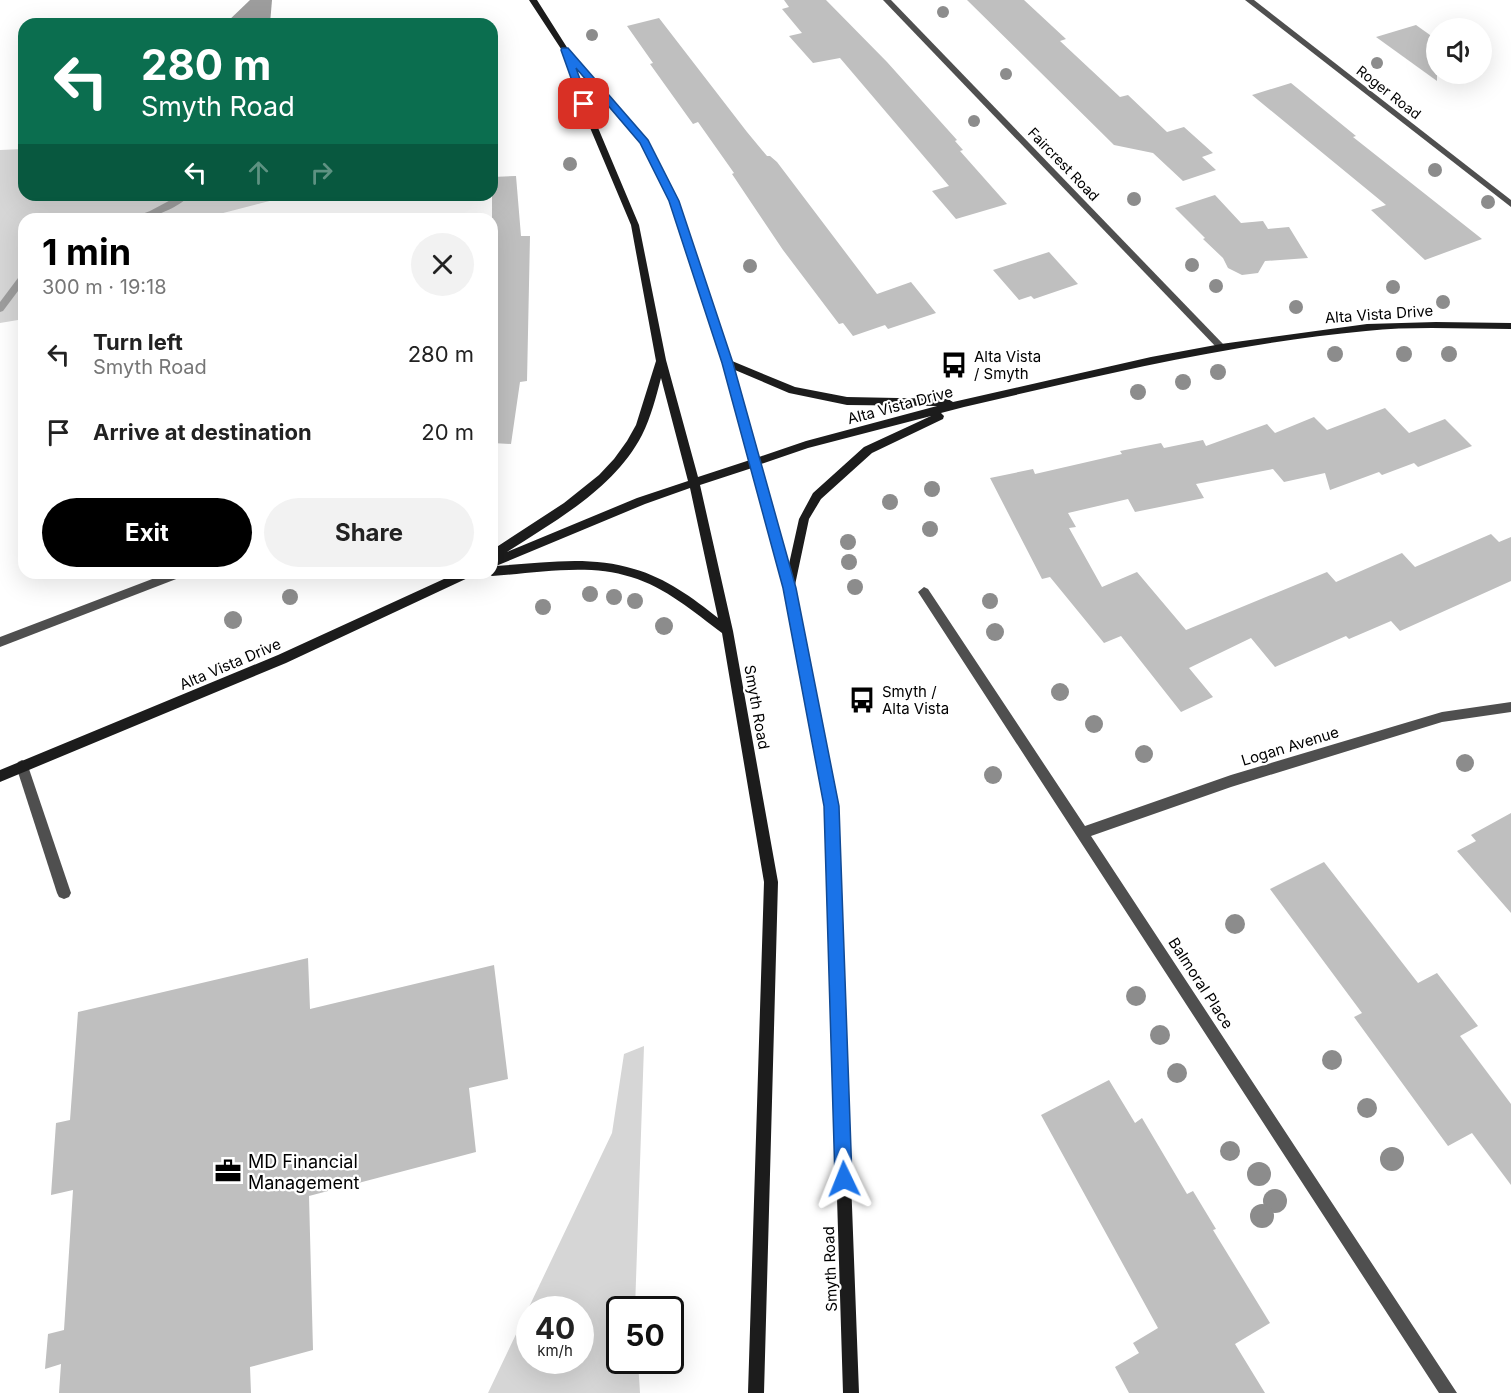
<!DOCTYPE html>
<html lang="en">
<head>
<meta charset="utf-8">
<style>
  body { margin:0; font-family:Inter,sans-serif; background:#f2f2f2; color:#222; height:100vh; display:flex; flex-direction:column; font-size:22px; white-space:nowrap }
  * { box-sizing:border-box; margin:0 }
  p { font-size:20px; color:#767676 }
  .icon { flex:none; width:33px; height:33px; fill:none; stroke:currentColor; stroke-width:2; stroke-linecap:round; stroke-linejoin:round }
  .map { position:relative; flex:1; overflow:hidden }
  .side { position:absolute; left:18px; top:213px; width:480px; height:366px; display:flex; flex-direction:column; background:#fff; border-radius:18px; box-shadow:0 6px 24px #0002 }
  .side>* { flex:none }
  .top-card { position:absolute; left:18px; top:18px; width:480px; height:183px; border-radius:18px; box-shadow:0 6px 24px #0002; background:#0b6e4f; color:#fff; overflow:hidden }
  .buttons { position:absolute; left:1426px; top:18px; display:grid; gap:12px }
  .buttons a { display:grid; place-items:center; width:66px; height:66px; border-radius:50%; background:#fff; box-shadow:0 6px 24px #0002; font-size:30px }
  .speed { position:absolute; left:516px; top:1296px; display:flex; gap:12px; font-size:30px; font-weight:700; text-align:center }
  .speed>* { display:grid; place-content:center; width:78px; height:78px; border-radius:50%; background:#fff; box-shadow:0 6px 24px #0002; line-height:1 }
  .speed small { font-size:15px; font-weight:400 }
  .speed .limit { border:3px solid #111; border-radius:9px; background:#fff; color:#111 }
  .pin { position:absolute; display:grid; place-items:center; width:51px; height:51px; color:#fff; margin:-26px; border-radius:12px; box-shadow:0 3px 9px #0006 }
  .me { position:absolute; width:66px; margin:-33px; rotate:358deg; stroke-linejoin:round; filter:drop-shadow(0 0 4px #0008) }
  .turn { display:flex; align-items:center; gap:21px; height:126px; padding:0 24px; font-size:27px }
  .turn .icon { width:78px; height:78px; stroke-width:2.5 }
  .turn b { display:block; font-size:42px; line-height:51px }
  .lanes { display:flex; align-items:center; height:57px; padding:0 24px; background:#0003; justify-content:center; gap:30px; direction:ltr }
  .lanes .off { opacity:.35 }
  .round { display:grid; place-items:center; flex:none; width:63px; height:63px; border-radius:32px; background:#f2f2f2 }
  .headline { display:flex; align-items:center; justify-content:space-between; height:102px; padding:0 24px }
  h1 { font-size:36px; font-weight:700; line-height:45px; color:#000 }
  .button { display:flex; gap:12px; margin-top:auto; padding:12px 24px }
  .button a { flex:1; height:69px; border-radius:36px; background:#000; color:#fff; font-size:24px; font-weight:700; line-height:69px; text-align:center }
  .button a+a { background:#f2f2f2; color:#222 }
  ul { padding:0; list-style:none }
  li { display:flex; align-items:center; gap:18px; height:78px; padding:0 24px }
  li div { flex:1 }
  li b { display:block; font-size:22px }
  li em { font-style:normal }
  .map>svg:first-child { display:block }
  .green { fill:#d6d6d6; fill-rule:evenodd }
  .water { fill:#9d9d9d }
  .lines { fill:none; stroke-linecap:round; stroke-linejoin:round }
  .stream { fill:#9d9d9d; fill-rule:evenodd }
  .building { fill:#bfbfbf }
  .lane { fill:#4f4f4f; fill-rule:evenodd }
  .street { fill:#4f4f4f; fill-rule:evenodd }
  .secondary { fill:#1c1c1c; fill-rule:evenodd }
  .tree { fill:#8c8c8c }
  .route { fill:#1a73e8; stroke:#114b97; stroke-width:1.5 }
  .labels { text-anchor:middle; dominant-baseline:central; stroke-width:4.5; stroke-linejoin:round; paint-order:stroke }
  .far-street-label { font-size:14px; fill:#000; stroke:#fff }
  .street-label { font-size:15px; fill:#000; stroke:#fff }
  .poi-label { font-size:15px; fill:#000; stroke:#fff; text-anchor:start }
  .near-poi-label { font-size:18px; fill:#000; stroke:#fff; text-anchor:start }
</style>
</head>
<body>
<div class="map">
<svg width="1511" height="1393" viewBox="0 0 1511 1393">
  <rect width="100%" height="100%" fill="#fff"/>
  <!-- green -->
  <g class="green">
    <polygon points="24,149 24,195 283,195 281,198 200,219 24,219 24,319 0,323 0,150"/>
    <path d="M644,1046L635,1309L620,1310V1360L638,1361L640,1393H488L612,1133L624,1054ZM530,1310H580V1360H530Z"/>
  </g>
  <!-- water -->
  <polygon class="water" points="250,0 272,0 270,24 225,24"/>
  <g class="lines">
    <!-- stream -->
    <g class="stream">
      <path d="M180,195H191C175,210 150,219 129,219L150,211Z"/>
      <polygon points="24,273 24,283 3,311 0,312 0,302 21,274"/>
    </g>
  </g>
  <!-- building -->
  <g class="building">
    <polygon points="784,0 826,0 887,62 957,140 955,141 963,150 960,151 1007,204 956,219 932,191 949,186 840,58 813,63 789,36 802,33 782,9 789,7"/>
    <polygon points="967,0 1024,0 1066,39 1060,41 1120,97 1128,95 1167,132 1184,127 1213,153 1202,157 1216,170 1183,181 1153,153 1114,145"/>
    <polygon points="659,18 747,132 767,156 770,156 777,162 877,294 911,282 936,313 888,329 885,325 853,336 843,323 839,324 783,250 732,174 734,173 698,122 693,124 650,64 653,63 627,26"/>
    <polygon points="1416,25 1437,40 1437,81 1376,37"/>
    <polygon points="1291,83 1356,136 1353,137 1482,239 1425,260 1371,210 1386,205 1252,95"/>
    <polygon points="516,176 521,236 530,236 527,381 520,382 511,444 492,443 492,177"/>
    <polygon points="1215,195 1241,223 1263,221 1268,229 1289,227 1308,258 1265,261 1258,273 1242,275 1228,268 1223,258 1203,239 1205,238 1175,208"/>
    <polygon points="1049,252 1078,284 1034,299 1031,296 1019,300 993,270"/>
    <polygon points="1385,408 1409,433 1445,419 1472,446 1418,467 1414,463 1382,475 1379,472 1330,490 1325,473 1284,482 1273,469 1196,484 1204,498 1135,512 1128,499 1068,513 1076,527 1069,528 1102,587 1137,572 1186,630 1327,572 1336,582 1402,553 1415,567 1491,534 1499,542 1511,537 1511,581 1400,631 1391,621 1349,639 1346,636 1275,667 1251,638 1189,668 1213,697 1181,712 1121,636 1104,643 1050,577 1042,579 990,478 1033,469 1035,474 1122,454 1120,451 1161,443 1164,448 1203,440 1206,446 1267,424 1275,433 1314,417 1327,430"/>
    <polygon points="1511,813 1511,913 1457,851 1476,841 1471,835"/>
    <polygon points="1324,862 1418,983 1437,973 1478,1026 1460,1036 1511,1104 1511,1185 1472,1133 1448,1146 1354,1017 1362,1013 1270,889"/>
    <polygon points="308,958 310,1009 494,965 508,1079 469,1088 476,1152 309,1196 313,1350 250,1367 251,1393 59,1393 61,1364 45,1369 48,1334 64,1330 73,1190 51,1195 56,1123 70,1120 78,1012"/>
    <polygon points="1109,1080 1135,1123 1142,1118 1187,1194 1193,1191 1216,1229 1213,1230 1270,1323 1235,1344 1265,1393 1129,1393 1115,1367 1139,1353 1133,1343 1158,1328 1041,1115"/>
  </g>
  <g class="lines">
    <!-- lane -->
    <g class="lane">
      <polygon points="168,573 186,573 184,576 0,647 0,637"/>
      <polygon points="22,760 26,762 28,766 71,893 69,897 64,899 59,897 57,893 16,766 18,762"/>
    </g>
    <!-- street -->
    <g class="street">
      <polygon points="883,0 891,0 1224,345 1224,349 1218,349"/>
      <polygon points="1245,0 1254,0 1511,200 1511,207"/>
      <polygon points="924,587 928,589 1085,826 1231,775 1442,712 1511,702 1511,712 1442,722 1231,787 1091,836 1457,1393 1439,1393 920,595 918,592"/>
    </g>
    <!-- secondary -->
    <g class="secondary">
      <path d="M529,0H537L568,49L648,142L678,201L732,361L795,387L847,397L948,399L953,402L1151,357L1221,344L1367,324L1436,322L1511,323V329C1463,329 1414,326 1366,331C1229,344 1097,376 964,407L941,413L944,416L943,419L872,453L821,499L809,519L795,585L837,806L859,1393H843L825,806L784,588L752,468L700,485L733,631L778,882L764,1393H748L764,882L722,633C694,612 665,587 631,577C588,563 537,573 492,576L487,573H492V550L564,503L599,475L614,459L627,441L636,425L656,361L631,225L580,104L564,57L565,55ZM575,67L640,143L670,201L723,363L750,460L698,477L666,360L639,225L588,104ZM735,370L789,393L847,405L937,406L806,441L759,457ZM661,378L688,481L637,498L507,552C556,520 614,489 642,435C651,417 656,397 661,378ZM931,416L864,447L813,493L799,519L789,564L761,464L808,448ZM690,488L718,618C693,598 666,578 634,569C590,555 541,563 496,566L645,504Z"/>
      <polygon points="457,573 474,573 472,576 286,663 0,782 0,770 278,655"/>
    </g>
  </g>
  <!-- trees -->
  <g class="tree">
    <circle cx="943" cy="12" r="6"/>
    <circle cx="592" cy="35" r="6"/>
    <circle cx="1377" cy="63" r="6"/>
    <circle cx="1006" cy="74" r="6"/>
    <circle cx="974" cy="121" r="6"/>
    <circle cx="570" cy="164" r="7"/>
    <circle cx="1435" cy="170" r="7"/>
    <circle cx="1134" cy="199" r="7"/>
    <circle cx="1488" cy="202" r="7"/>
    <circle cx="1192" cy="265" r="7"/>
    <circle cx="750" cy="266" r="7"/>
    <circle cx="1216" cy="286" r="7"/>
    <circle cx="1393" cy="287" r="7"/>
    <circle cx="1443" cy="302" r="7"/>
    <circle cx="1296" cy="307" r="7"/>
    <circle cx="1335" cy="354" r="8"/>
    <circle cx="1404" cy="354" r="8"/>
    <circle cx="1449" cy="354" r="8"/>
    <circle cx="1218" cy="372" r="8"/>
    <circle cx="1183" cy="382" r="8"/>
    <circle cx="1138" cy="392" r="8"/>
    <circle cx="932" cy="489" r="8"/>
    <circle cx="890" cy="502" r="8"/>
    <circle cx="930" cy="529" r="8"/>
    <circle cx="848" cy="542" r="8"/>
    <circle cx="849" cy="562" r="8"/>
    <circle cx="855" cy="587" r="8"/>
    <circle cx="590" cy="594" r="8"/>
    <circle cx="290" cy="597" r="8"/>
    <circle cx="614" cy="597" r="8"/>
    <circle cx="635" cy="601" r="8"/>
    <circle cx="990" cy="601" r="8"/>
    <circle cx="543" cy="607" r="8"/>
    <circle cx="233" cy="620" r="9"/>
    <circle cx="664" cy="626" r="9"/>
    <circle cx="995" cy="632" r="9"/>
    <circle cx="1060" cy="692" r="9"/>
    <circle cx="1094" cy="724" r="9"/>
    <circle cx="1144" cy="754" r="9"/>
    <circle cx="1465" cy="763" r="9"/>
    <circle cx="993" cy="775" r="9"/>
    <circle cx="1235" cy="924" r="10"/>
    <circle cx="1136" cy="996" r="10"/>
    <circle cx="1160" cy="1035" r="10"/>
    <circle cx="1332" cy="1060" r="10"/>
    <circle cx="1177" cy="1073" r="10"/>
    <circle cx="1367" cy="1108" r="10"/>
    <circle cx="1230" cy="1151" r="10"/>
    <circle cx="1392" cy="1159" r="12"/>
    <circle cx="1259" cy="1174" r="12"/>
    <circle cx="1275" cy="1201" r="12"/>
    <circle cx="1262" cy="1216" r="12"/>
  </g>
  <!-- route -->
  <polygon class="route" points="562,48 568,48 648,140 679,201 733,363 796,588 839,806 852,1179 850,1185 844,1187 838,1185 835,1179 824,806 783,588 722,363 669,201 640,143 576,68 589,104 581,106 561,50"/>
  <!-- icons -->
  <defs>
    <g id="bus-bare" transform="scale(2.07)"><path d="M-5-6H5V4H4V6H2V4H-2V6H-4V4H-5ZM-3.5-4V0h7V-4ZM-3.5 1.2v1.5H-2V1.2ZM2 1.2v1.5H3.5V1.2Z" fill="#000" stroke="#fff" stroke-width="2.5" paint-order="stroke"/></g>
    <g id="office-bare" transform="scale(2.07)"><path d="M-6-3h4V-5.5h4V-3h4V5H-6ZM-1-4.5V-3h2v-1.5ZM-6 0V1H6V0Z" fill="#000" stroke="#fff" stroke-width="2.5" paint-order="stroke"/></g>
  </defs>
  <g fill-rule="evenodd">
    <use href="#bus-bare" x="954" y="365"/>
    <use href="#bus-bare" x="862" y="700"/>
    <use href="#office-bare" x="228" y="1171"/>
  </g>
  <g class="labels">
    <!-- far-street labels -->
    <g class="far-street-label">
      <text transform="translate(1389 92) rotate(38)">Roger Road</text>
      <text transform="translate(1064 164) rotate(46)">Faircrest Road</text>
    </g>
    <!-- street labels -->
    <g class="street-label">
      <text transform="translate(1379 314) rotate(-4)">Alta Vista Drive</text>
      <text transform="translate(900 405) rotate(-15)">Alta Vista Drive</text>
      <text transform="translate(230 664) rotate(-23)">Alta Vista Drive</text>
      <text transform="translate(757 707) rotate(80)">Smyth Road</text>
      <text transform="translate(1290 746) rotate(-17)">Logan Avenue</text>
      <text transform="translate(1201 983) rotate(57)">Balmoral Place</text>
      <text transform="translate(830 1269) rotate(-92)">Smyth Road</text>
    </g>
    <!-- poi labels -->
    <g class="poi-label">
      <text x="974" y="356">Alta Vista<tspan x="974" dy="17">/ Smyth</tspan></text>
      <text x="882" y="691">Smyth /<tspan x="882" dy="17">Alta Vista</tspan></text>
    </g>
    <!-- near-poi labels -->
    <g class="near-poi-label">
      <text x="248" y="1161">MD Financial<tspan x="248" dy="21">Management</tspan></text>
    </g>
  </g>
</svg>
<div class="buttons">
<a><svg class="icon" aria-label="sound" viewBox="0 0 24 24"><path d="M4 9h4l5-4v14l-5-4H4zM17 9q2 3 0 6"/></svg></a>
</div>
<div class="speed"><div>40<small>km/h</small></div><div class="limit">50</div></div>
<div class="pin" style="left:584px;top:104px;background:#d93025"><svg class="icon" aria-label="arrive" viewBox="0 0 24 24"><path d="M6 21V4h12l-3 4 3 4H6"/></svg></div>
<svg class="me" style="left:844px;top:1179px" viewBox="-20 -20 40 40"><path d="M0-17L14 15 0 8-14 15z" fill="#1a73e8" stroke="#fff" stroke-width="4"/></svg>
<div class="top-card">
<div class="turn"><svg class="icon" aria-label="left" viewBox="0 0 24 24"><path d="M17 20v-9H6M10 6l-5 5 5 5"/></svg><div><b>280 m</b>Smyth Road</div></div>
<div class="lanes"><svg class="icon" aria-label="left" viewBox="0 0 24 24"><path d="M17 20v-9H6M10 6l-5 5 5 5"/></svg><svg class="icon off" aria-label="ahead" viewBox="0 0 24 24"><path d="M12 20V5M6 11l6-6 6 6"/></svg><svg class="icon off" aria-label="right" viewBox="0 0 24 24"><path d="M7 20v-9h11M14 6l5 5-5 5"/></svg></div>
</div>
<section class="side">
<div class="headline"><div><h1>1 min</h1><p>300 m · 19:18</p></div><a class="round"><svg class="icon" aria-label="close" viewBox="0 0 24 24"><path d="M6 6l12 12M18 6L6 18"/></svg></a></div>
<ul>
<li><svg class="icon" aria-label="left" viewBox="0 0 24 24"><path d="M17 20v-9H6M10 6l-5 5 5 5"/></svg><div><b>Turn left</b><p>Smyth Road</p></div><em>280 m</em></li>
<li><svg class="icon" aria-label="arrive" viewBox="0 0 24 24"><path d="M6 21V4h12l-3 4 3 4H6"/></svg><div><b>Arrive at destination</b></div><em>20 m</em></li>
</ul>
<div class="button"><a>Exit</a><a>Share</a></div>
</section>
</div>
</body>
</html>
